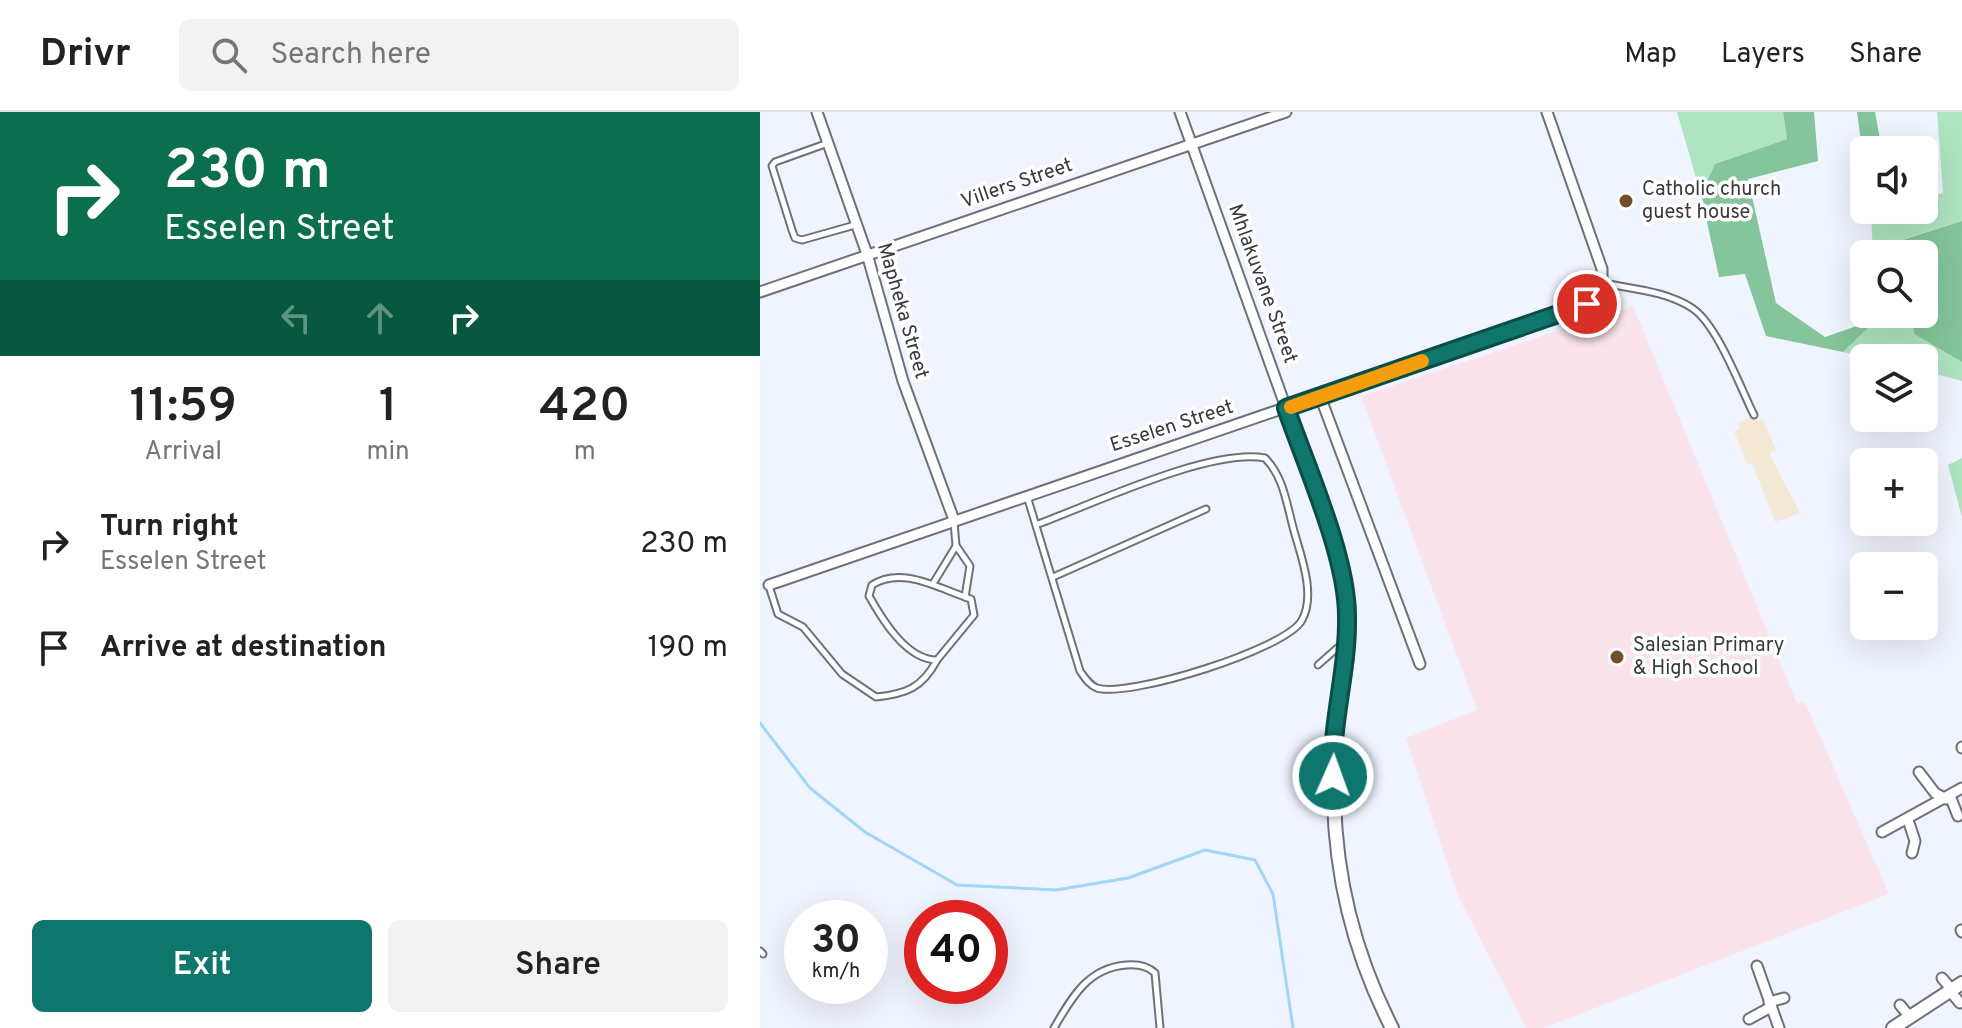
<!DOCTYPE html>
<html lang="en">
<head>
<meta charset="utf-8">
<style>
  body { margin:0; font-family:Overpass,sans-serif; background:#f2f2f2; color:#222; height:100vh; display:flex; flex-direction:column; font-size:30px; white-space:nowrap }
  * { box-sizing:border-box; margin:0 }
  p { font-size:26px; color:#767676 }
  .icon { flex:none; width:44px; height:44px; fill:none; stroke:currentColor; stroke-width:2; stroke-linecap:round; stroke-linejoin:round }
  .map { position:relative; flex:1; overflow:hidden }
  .drawer { display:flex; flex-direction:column; background:#fff; width:760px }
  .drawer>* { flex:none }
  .banner { background:#0b6e4f; color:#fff; overflow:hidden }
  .controls { position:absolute; left:1090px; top:24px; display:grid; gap:16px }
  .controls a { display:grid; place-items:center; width:88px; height:88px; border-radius:12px; background:#fff; box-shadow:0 8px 32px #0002; font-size:40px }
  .speed { position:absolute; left:24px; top:788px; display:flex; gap:16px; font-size:40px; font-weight:700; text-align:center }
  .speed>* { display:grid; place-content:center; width:104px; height:104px; border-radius:50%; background:#fff; box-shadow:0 8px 32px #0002; line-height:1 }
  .speed small { font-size:20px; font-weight:400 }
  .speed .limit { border:12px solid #d22; background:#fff; color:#111 }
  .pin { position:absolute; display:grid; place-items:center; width:68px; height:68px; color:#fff; margin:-34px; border:4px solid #fff; border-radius:50%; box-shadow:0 2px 8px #0007 }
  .me { position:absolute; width:88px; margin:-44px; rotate:2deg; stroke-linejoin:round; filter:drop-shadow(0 0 6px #0008) }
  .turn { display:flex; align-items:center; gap:28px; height:168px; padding:0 32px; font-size:36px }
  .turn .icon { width:104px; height:104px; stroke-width:2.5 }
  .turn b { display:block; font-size:56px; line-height:68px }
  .lanes { display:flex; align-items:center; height:76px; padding:0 32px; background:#0003; justify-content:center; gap:40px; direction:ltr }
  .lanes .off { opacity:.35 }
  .eta { display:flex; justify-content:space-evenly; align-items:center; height:136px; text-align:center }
  .eta b { font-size:48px; font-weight:600; line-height:56px }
  .action { display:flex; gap:16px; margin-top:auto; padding:16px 32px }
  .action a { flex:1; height:92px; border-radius:12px; background:#0f766e; color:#fff; font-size:32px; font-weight:600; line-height:92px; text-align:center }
  .action a+a { background:#f2f2f2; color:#222 }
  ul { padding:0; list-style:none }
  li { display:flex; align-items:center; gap:24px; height:104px; padding:0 32px }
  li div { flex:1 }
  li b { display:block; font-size:30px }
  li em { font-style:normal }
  header { display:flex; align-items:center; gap:48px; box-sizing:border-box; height:112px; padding:0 40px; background:#fff; border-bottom:2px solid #e0e0e0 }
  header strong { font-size:38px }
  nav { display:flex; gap:44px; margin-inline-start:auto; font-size:28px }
  .search { width:560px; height:72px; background:#f2f2f2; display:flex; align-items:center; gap:20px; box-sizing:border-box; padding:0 28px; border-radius:12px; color:#767676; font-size:30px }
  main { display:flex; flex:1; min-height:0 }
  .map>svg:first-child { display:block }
  .commercial { fill:#f4e9d4 }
  .education { fill:#fbe3ec }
  .green { fill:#afe4c1 }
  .forest { fill:#85c59b }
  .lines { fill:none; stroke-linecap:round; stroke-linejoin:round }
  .stream { stroke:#a0d6f7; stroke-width:3 }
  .service-casing { stroke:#6d717a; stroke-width:9 }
  .minor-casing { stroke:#6d717a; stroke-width:13 }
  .tertiary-casing { stroke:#6d717a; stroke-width:16 }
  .service { stroke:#fff; stroke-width:5 }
  .minor { stroke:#fff; stroke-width:9 }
  .tertiary { stroke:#fff; stroke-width:12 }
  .route-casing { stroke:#0a4d48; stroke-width:20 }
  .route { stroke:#0f766e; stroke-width:14 }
  .slow { stroke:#f59e0b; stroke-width:14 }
  .poi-dot { fill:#724f28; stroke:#fff; stroke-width:3 }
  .labels { text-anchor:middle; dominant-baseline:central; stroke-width:7; stroke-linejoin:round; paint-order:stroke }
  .street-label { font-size:20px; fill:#383a3e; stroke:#fff }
  .poi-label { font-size:20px; fill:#383a3e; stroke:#fff; text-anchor:start }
</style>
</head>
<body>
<header>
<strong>Drivr</strong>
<div class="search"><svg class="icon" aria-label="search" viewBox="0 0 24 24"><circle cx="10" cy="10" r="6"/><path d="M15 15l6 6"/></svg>Search here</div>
<nav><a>Map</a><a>Layers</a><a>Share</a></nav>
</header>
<main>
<section class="drawer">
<div class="banner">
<div class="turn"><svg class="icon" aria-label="right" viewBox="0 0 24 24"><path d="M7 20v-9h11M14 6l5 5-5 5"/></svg><div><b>230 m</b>Esselen Street</div></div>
<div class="lanes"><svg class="icon off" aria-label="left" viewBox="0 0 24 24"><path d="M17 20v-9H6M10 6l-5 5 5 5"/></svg><svg class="icon off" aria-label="ahead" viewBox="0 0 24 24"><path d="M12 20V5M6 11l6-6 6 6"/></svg><svg class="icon" aria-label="right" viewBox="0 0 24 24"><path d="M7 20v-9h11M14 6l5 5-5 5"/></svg></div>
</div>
<div class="eta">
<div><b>11:59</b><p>Arrival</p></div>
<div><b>1</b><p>min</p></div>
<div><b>420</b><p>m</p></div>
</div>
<ul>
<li><svg class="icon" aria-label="right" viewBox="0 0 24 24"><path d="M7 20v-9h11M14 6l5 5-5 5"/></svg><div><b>Turn right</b><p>Esselen Street</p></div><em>230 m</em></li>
<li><svg class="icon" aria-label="arrive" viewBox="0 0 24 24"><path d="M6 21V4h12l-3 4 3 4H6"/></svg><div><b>Arrive at destination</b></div><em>190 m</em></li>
</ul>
<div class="action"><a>Exit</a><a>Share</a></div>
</section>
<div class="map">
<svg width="1202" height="916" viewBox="0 0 1202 916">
  <rect width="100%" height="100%" fill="#f0f4ff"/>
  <!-- commercial -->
  <polygon class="commercial" points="994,303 998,308 1003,307 1016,338 1009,341 1040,401 1015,410 992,351 987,352 974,319 980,317 978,311"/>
  <!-- education -->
  <polygon class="education" points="873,194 1037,591 1045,590 1129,782 784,916 766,916 698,784 646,626 717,598 601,284"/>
  <!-- green -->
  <g class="green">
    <polygon points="917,0 1023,0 1027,27 955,52 941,83"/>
    <polygon points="1177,0 1202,0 1202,109 1146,126 1147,142 1113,142 1111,103 1127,98 1164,98 1164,87 1183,81"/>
    <polygon points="1116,202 1152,202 1154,222 1202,250 1202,269 1164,259 1164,246 1108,246 1083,240 1116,207"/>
    <polygon points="1202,346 1202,405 1188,353"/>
  </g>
  <!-- forest -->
  <g class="forest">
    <polygon points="1023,0 1054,0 1058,49 988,67 1016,191 1065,225 1117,207 1083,240 1006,224 985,162 959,165 941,83 955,52 1027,27"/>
    <polygon points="1097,0 1115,0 1122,38 1104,38 1104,52"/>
    <polygon points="1202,109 1202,250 1154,222 1152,202 1164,202 1164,142 1147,142 1145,127"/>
  </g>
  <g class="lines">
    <!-- stream -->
    <polyline class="stream" points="0,611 50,676 105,720 197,773 296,778 368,766 445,738 495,748 513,782 533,916"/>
    <!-- service casing -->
    <g class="service-casing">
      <g id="service">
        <polyline points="68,31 15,50 12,54 32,118 35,126 42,128 95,113"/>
        <path d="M843,171C872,177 906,179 932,196C957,212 980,275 994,303"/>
        <path d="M267,384L320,559C325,566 329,573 337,576C369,586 527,537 542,508C556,483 541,444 534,419C527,394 524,365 505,346C450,336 333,392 278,412"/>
        <polyline points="197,435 210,454 205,485"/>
        <polyline points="293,465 446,397"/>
        <polyline points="174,470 196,434 194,410"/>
        <path d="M9,474L18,502L43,515L82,562L116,585C146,582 162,576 177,548C147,548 123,509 109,484L112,473C143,453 181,478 211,487L214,503L177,548"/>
        <polyline points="558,553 584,530"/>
        <polyline points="0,839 3,842"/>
        <path d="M294,916C312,885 328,856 366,853C377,852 387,853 395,861L400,916"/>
      </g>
    </g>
    <!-- minor casing -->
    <g class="minor-casing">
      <g id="minor">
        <polyline points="57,0 107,142 143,269 194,408"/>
        <polyline points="420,0 526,296"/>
        <polyline points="0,180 526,0"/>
        <polyline points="560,284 660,552"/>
        <polyline points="9,473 827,192 842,170 842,157 787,0"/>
        <polyline points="1202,635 1202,636"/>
        <polyline points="1159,660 1175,681 1186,687"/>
        <polyline points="1190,684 1198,704"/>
        <polyline points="1148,708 1155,729 1152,741"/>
        <polyline points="1122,720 1202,676"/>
        <polyline points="1201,818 1202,820"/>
        <polyline points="997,854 1019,916"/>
        <polyline points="1182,866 1192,878"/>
        <polyline points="1190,879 1200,891"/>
        <polyline points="1009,890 1024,886"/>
        <polyline points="1140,893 1150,905"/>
        <polyline points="989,907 1011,895"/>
      </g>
    </g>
    <!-- tertiary casing -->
    <g class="tertiary-casing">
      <g id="tertiary">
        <path d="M526,296C549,362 581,430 588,500C592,544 578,590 573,633C570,651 573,670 574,688C576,769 595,844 632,916"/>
        <polyline points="1133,916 1202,871"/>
      </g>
    </g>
    <!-- service -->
    <use href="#service" class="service"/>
    <!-- minor -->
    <use href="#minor" class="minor"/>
    <!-- tertiary -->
    <use href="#tertiary" class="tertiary"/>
  </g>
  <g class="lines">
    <!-- route casing -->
    <g class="route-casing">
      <path id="route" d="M573,664C571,610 588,558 587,504C587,444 546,354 526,296L827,192"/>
    </g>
    <!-- route -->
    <use href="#route" class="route"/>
    <!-- slow -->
    <polyline class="slow" points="531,295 662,249"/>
  </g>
  <!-- markers -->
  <g class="poi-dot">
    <circle cx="866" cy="89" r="8"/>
    <circle cx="857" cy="545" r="8"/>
  </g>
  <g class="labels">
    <!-- street labels -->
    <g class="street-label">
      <text transform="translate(257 72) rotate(-19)">Villers Street</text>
      <text transform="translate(502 172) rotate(70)">Mhlakuvane Street</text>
      <text transform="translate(142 199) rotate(74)">Mapheka Street</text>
      <text transform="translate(412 315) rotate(-18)">Esselen Street</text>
    </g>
    <!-- poi labels -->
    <g class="poi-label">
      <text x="882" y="78">Catholic church<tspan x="882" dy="23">guest house</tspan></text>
      <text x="873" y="534">Salesian Primary<tspan x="873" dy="23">&amp; High School</tspan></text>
    </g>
  </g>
</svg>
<div class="controls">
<a><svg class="icon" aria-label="sound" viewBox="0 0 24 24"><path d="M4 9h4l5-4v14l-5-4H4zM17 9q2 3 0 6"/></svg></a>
<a><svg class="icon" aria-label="search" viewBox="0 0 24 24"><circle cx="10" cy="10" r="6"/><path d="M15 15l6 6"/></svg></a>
<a><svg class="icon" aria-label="layers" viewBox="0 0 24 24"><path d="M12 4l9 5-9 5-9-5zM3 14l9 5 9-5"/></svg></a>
<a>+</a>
<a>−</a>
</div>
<div class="speed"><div>30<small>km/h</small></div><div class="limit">40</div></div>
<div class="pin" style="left:827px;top:192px;background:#d93025"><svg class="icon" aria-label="arrive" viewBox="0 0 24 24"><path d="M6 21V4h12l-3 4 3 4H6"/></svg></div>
<svg class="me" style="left:573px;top:664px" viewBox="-20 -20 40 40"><circle r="17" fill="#0f766e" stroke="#fff" stroke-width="3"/><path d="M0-11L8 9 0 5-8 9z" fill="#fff"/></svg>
</div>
</main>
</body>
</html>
